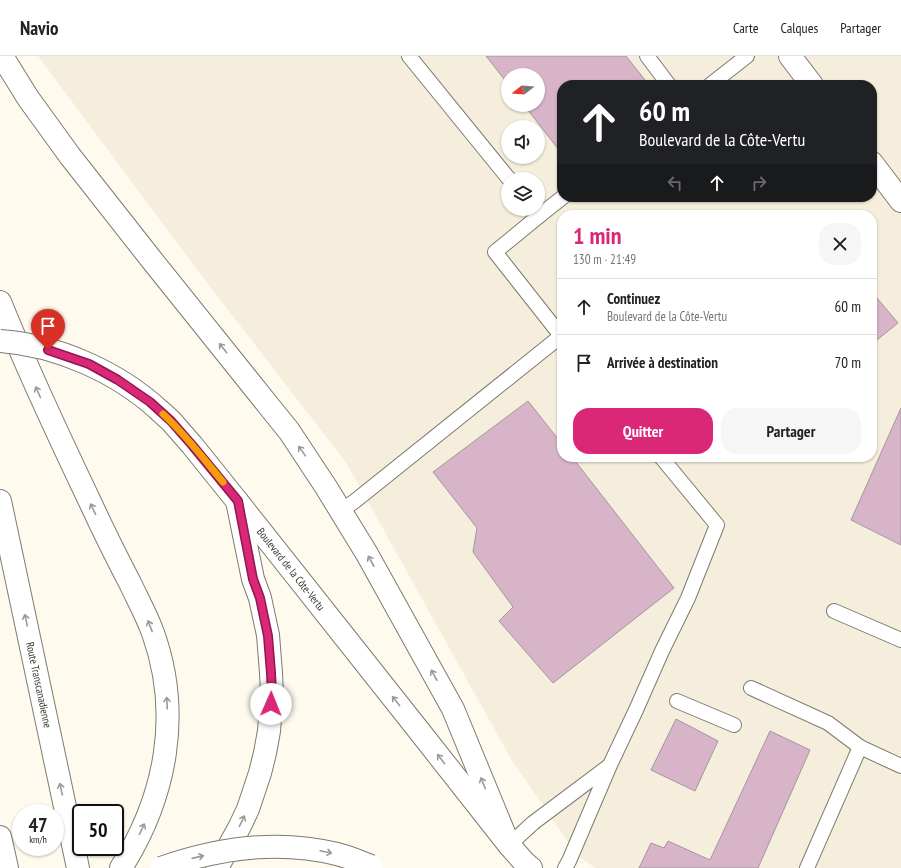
<!DOCTYPE html>
<html lang="fr">
<head>
<meta charset="utf-8">
<style>
  body { margin:0; font-family:"PT Sans Narrow",sans-serif; background:#f6f6f6; color:#222; height:100vh; display:flex; flex-direction:column; font-size:15px; white-space:nowrap }
  * { box-sizing:border-box; margin:0 }
  p { font-size:13px; color:#767676 }
  .icon { flex:none; width:22px; height:22px; fill:none; stroke:currentColor; stroke-width:2; stroke-linecap:round; stroke-linejoin:round }
  .map { position:relative; flex:1; overflow:hidden }
  .side { position:absolute; left:557px; top:154px; width:320px; height:252px; display:flex; flex-direction:column; background:#fff; border-radius:16px; box-shadow:0 1px 3px #0004 }
  .side>* { flex:none }
  .top-card { position:absolute; left:557px; top:24px; width:320px; height:122px; border-radius:16px; box-shadow:0 1px 3px #0004; background:#202124; color:#fff; overflow:hidden }
  .needle { width:26px; rotate:253deg }
  .fabs { position:absolute; left:501px; top:12px; display:grid; gap:8px }
  .fabs a { display:grid; place-items:center; width:44px; height:44px; border-radius:50%; background:#fff; box-shadow:0 1px 3px #0004; font-size:20px }
  .speed { position:absolute; left:12px; top:748px; display:flex; gap:8px; font-size:20px; font-weight:700; text-align:center }
  .speed>* { display:grid; place-content:center; width:52px; height:52px; border-radius:50%; background:#fff; box-shadow:0 1px 3px #0004; line-height:1 }
  .speed small { font-size:10px; font-weight:400 }
  .speed .limit { border:2px solid #111; border-radius:6px; background:#fff; color:#111 }
  .pin { position:absolute; display:grid; place-items:center; width:34px; height:34px; color:#fff; margin:-41px -17px; border-radius:50% 50% 50% 0; rotate:-45deg; box-shadow:0 0 4px #0007 }
  .pin .icon { rotate:45deg }
  .me { position:absolute; width:44px; margin:-22px; rotate:1deg; stroke-linejoin:round; filter:drop-shadow(0 0 3px #0008) }
  .turn { display:flex; align-items:center; gap:14px; height:84px; padding:0 16px; font-size:18px }
  .turn .icon { width:52px; height:52px; stroke-width:2.5 }
  .turn b { display:block; font-size:28px; line-height:34px }
  .lanes { display:flex; align-items:center; height:38px; padding:0 16px; background:#0003; justify-content:center; gap:20px; direction:ltr }
  .lanes .off { opacity:.35 }
  .round { display:grid; place-items:center; flex:none; width:42px; height:42px; border-radius:16px; background:#f6f6f6 }
  .headline { display:flex; align-items:center; justify-content:space-between; height:68px; padding:0 16px }
  h1 { font-size:24px; font-weight:700; line-height:30px; color:#db2777 }
  .button { display:flex; gap:8px; margin-top:auto; padding:8px 16px }
  .button a { flex:1; height:46px; border-radius:16px; background:#db2777; color:#fff; font-size:16px; font-weight:700; line-height:46px; text-align:center }
  .button a+a { background:#f6f6f6; color:#222 }
  ul { padding:0; list-style:none }
  li { display:flex; align-items:center; gap:12px; height:56px; padding:0 16px; border-top:1px solid #e0e0e0 }
  li div { flex:1 }
  li b { display:block; font-size:15px }
  li em { font-style:normal }
  header { display:flex; align-items:center; gap:24px; box-sizing:border-box; height:56px; padding:0 20px; background:#fff; border-bottom:1px solid #e0e0e0 }
  header strong { font-size:19px }
  nav { display:flex; gap:22px; margin-inline-start:auto; font-size:14px }
  .map>svg:first-child { display:block }
  .built { fill:#f5eedc; fill-rule:evenodd }
  .building { fill:#d8b4c9; stroke:#a2969c }
  .lines { fill:none; stroke-linecap:round; stroke-linejoin:round }
  .service-casing { stroke:#7e7a70; stroke-width:16 }
  .minor-casing { stroke:#7e7a70; stroke-width:24 }
  .tertiary-casing { stroke:#7e7a70; stroke-width:24 }
  .secondary-casing { stroke:#7e7a70; stroke-width:24 }
  .motorway-casing { stroke:#7e7a70; stroke-width:24 }
  .service { stroke:#fff; stroke-width:14 }
  .minor { stroke:#fff; stroke-width:22 }
  .tertiary { stroke:#fff; stroke-width:22 }
  .secondary { stroke:#fff; stroke-width:22 }
  .motorway { stroke:#fff; stroke-width:22 }
  .tertiary-bridge-casing { stroke:#7e7a70; stroke-width:24; stroke-linecap:butt }
  .secondary-bridge-casing { stroke:#7e7a70; stroke-width:24; stroke-linecap:butt }
  .tertiary-bridge { stroke:#fff; stroke-width:22 }
  .secondary-bridge { stroke:#fff; stroke-width:22 }
  .oneway { stroke:#9b9a98 }
  .route-casing { stroke:#8e194d; stroke-width:10 }
  .route { stroke:#db2777; stroke-width:7 }
  .slow { stroke:#f59e0b; stroke-width:7 }
  .labels { text-anchor:middle; dominant-baseline:central; stroke-width:3; stroke-linejoin:round; paint-order:stroke }
  .street-label { font-size:11px; fill:#373530; stroke:#fefaee }
</style>
</head>
<body>
<header>
<strong>Navio</strong>
<nav><a>Carte</a><a>Calques</a><a>Partager</a></nav>
</header>
<div class="map">
<svg width="901" height="812" viewBox="0 0 901 812">
  <rect width="100%" height="100%" fill="#fefaee"/>
  <!-- built -->
  <path class="built" d="M38,0H901V812H595L577,799L511,703L347,408L195,211ZM508,19H538V49H508ZM562,29H872V141H562ZM508,71H538V101H508ZM508,123H538V153H508ZM562,159H872V401H562Z"/>
  <!-- building -->
  <g class="building">
    <polygon points="486,0 626,0 649,29 562,29 562,98 524,49 538,49 538,19 508,19 508,28"/>
    <polygon points="872,236 898,267 872,288"/>
    <polygon points="528,345 562,388 562,401 572,401 674,532 553,627 499,565 513,551 473,496 477,472 433,416"/>
    <polygon points="901,352 901,489 851,464"/>
    <polygon points="676,663 718,685 695,735 651,714"/>
    <polygon points="770,675 810,694 758,812 639,812 651,787 664,792 668,785 710,804"/>
  </g>
  <g class="lines">
    <!-- service casing -->
    <g class="service-casing">
      <g id="service">
        <polyline points="409,0 509,123"/>
        <polyline points="647,0 669,29"/>
        <polyline points="710,29 747,0"/>
        <polyline points="534,153 539,160 563,141"/>
        <polyline points="539,160 495,196 562,281"/>
        <polyline points="341,455 355,445 561,280"/>
        <polyline points="834,555 901,584"/>
        <polyline points="751,632 828,667 860,691 901,710"/>
        <polyline points="677,645 734,669"/>
        <polyline points="509,789 533,767 609,710"/>
        <polyline points="565,812 569,805 610,709 636,654 662,595 688,542 717,469 661,401"/>
        <polyline points="807,812 860,691"/>
      </g>
    </g>
    <!-- minor casing -->
    <g class="minor-casing">
      <g id="minor">
        <polyline points="790,0 812,29"/>
        <polyline points="872,107 901,145"/>
      </g>
    </g>
    <!-- tertiary casing -->
    <g class="tertiary-casing">
      <g id="tertiary">
        <path id="s1" d="M237,445L420,676L509,789L524,806L531,812"/>
      </g>
    </g>
    <!-- secondary casing -->
    <g class="secondary-casing">
      <g id="secondary">
        <polyline points="2,0 28,42 70,100 151,203 268,349 289,375 326,431 367,498 453,653 509,789"/>
        <path d="M0,246C28,315 60,383 92,450C104,476 117,502 130,527C138,544 147,560 153,577C182,658 166,741 121,812"/>
        <polyline points="160,355 171,365 192,389 237,445 253,523 260,542 268,579 271,617 272,638 269,675 265,697 260,717 248,753 240,770 217,812"/>
        <path id="s2" d="M0,445L78,812"/>
      </g>
    </g>
    <!-- motorway casing -->
    <g class="motorway-casing">
      <polyline id="motorway" points="0,781 7,812"/>
    </g>
    <!-- service -->
    <use href="#service" class="service"/>
    <!-- minor -->
    <use href="#minor" class="minor"/>
    <!-- tertiary -->
    <use href="#tertiary" class="tertiary"/>
    <!-- secondary -->
    <use href="#secondary" class="secondary"/>
    <!-- motorway -->
    <use href="#motorway" class="motorway"/>
    <!-- tertiary-bridge casing -->
    <g class="tertiary-bridge-casing">
      <path id="tertiary-bridge" d="M161,812C218,792 277,783 337,798C349,801 360,806 371,810"/>
    </g>
    <!-- secondary-bridge casing -->
    <g class="secondary-bridge-casing">
      <path id="secondary-bridge" d="M0,285C57,289 118,316 160,355"/>
    </g>
    <!-- tertiary-bridge -->
    <use href="#tertiary-bridge" class="tertiary-bridge"/>
    <!-- secondary-bridge -->
    <use href="#secondary-bridge" class="secondary-bridge"/>
  </g>
  <!-- one-way arrows -->
  <defs><path id="oneway-shaft" d="M-6 0H5M1.5-3L5.5 0L1.5 3" fill="none" stroke-width="1.6" stroke-linecap="round" stroke-linejoin="round"/></defs>
  <g class="oneway">
    <use href="#oneway-shaft" transform="translate(223 292) rotate(-129)"/>
    <use href="#oneway-shaft" transform="translate(38 336) rotate(-114)"/>
    <use href="#oneway-shaft" transform="translate(302 395) rotate(-125)"/>
    <use href="#oneway-shaft" transform="translate(93 453) rotate(-116)"/>
    <use href="#oneway-shaft" transform="translate(371 505) rotate(-119)"/>
    <use href="#oneway-shaft" transform="translate(26 564) rotate(-102)"/>
    <use href="#oneway-shaft" transform="translate(150 570) rotate(-111)"/>
    <use href="#oneway-shaft" transform="translate(434 619) rotate(-119)"/>
    <use href="#oneway-shaft" transform="translate(396 645) rotate(-128)"/>
    <use href="#oneway-shaft" transform="translate(167 647) rotate(-93)"/>
    <use href="#oneway-shaft" transform="translate(441 703) rotate(-128)"/>
    <use href="#oneway-shaft" transform="translate(483 727) rotate(-112)"/>
    <use href="#oneway-shaft" transform="translate(61 733) rotate(-102)"/>
    <use href="#oneway-shaft" transform="translate(242 765) rotate(-64)"/>
    <use href="#oneway-shaft" transform="translate(142 773) rotate(-64)"/>
    <use href="#oneway-shaft" transform="translate(326 796) rotate(12)"/>
    <use href="#oneway-shaft" transform="translate(198 801) rotate(-13)"/>
  </g>
  <g class="lines">
    <!-- route casing -->
    <g class="route-casing">
      <polyline id="route" points="48,294 89,308 118,324 150,346 171,365 192,389 238,445 253,523 260,542 268,580 271,617 272,638 271,648"/>
    </g>
    <!-- route -->
    <use href="#route" class="route"/>
    <!-- slow -->
    <path class="slow" d="M163,358C185,378 204,403 223,426"/>
  </g>
  <g class="labels">
    <!-- street labels -->
    <g class="street-label">
      <text stroke="none"><textPath href="#s1" startOffset="87">Boulevard de la Côte-Vertu</textPath></text>
      <text stroke="none"><textPath href="#s2" startOffset="188">Route Transcanadienne</textPath></text>
    </g>
  </g>
</svg>
<div class="fabs">
<a><svg class="needle" viewBox="-14 -14 28 28"><path d="M0-13l5 13h-10z" fill="#e53935"/><path d="M0 13l5-13h-10z" fill="#767676"/></svg></a>
<a><svg class="icon" aria-label="sound" viewBox="0 0 24 24"><path d="M4 9h4l5-4v14l-5-4H4zM17 9q2 3 0 6"/></svg></a>
<a><svg class="icon" aria-label="layers" viewBox="0 0 24 24"><path d="M12 4l9 5-9 5-9-5zM3 14l9 5 9-5"/></svg></a>
</div>
<div class="speed"><div>47<small>km/h</small></div><div class="limit">50</div></div>
<div class="pin" style="left:48px;top:294px;background:#d93025"><svg class="icon" aria-label="arrive" viewBox="0 0 24 24"><path d="M6 21V4h12l-3 4 3 4H6"/></svg></div>
<svg class="me" style="left:271px;top:648px" viewBox="-20 -20 40 40"><circle r="19" fill="#fff"/><path d="M0-13L10 11 0 6-10 11z" fill="#db2777"/></svg>
<div class="top-card">
<div class="turn"><svg class="icon" aria-label="ahead" viewBox="0 0 24 24"><path d="M12 20V5M6 11l6-6 6 6"/></svg><div><b>60 m</b>Boulevard de la Côte-Vertu</div></div>
<div class="lanes"><svg class="icon off" aria-label="left" viewBox="0 0 24 24"><path d="M17 20v-9H6M10 6l-5 5 5 5"/></svg><svg class="icon" aria-label="ahead" viewBox="0 0 24 24"><path d="M12 20V5M6 11l6-6 6 6"/></svg><svg class="icon off" aria-label="right" viewBox="0 0 24 24"><path d="M7 20v-9h11M14 6l5 5-5 5"/></svg></div>
</div>
<section class="side">
<div class="headline"><div><h1>1 min</h1><p>130 m · 21:49</p></div><a class="round"><svg class="icon" aria-label="close" viewBox="0 0 24 24"><path d="M6 6l12 12M18 6L6 18"/></svg></a></div>
<ul>
<li><svg class="icon" aria-label="ahead" viewBox="0 0 24 24"><path d="M12 20V5M6 11l6-6 6 6"/></svg><div><b>Continuez</b><p>Boulevard de la Côte-Vertu</p></div><em>60 m</em></li>
<li><svg class="icon" aria-label="arrive" viewBox="0 0 24 24"><path d="M6 21V4h12l-3 4 3 4H6"/></svg><div><b>Arrivée à destination</b></div><em>70 m</em></li>
</ul>
<div class="button"><a>Quitter</a><a>Partager</a></div>
</section>
</div>
</body>
</html>
